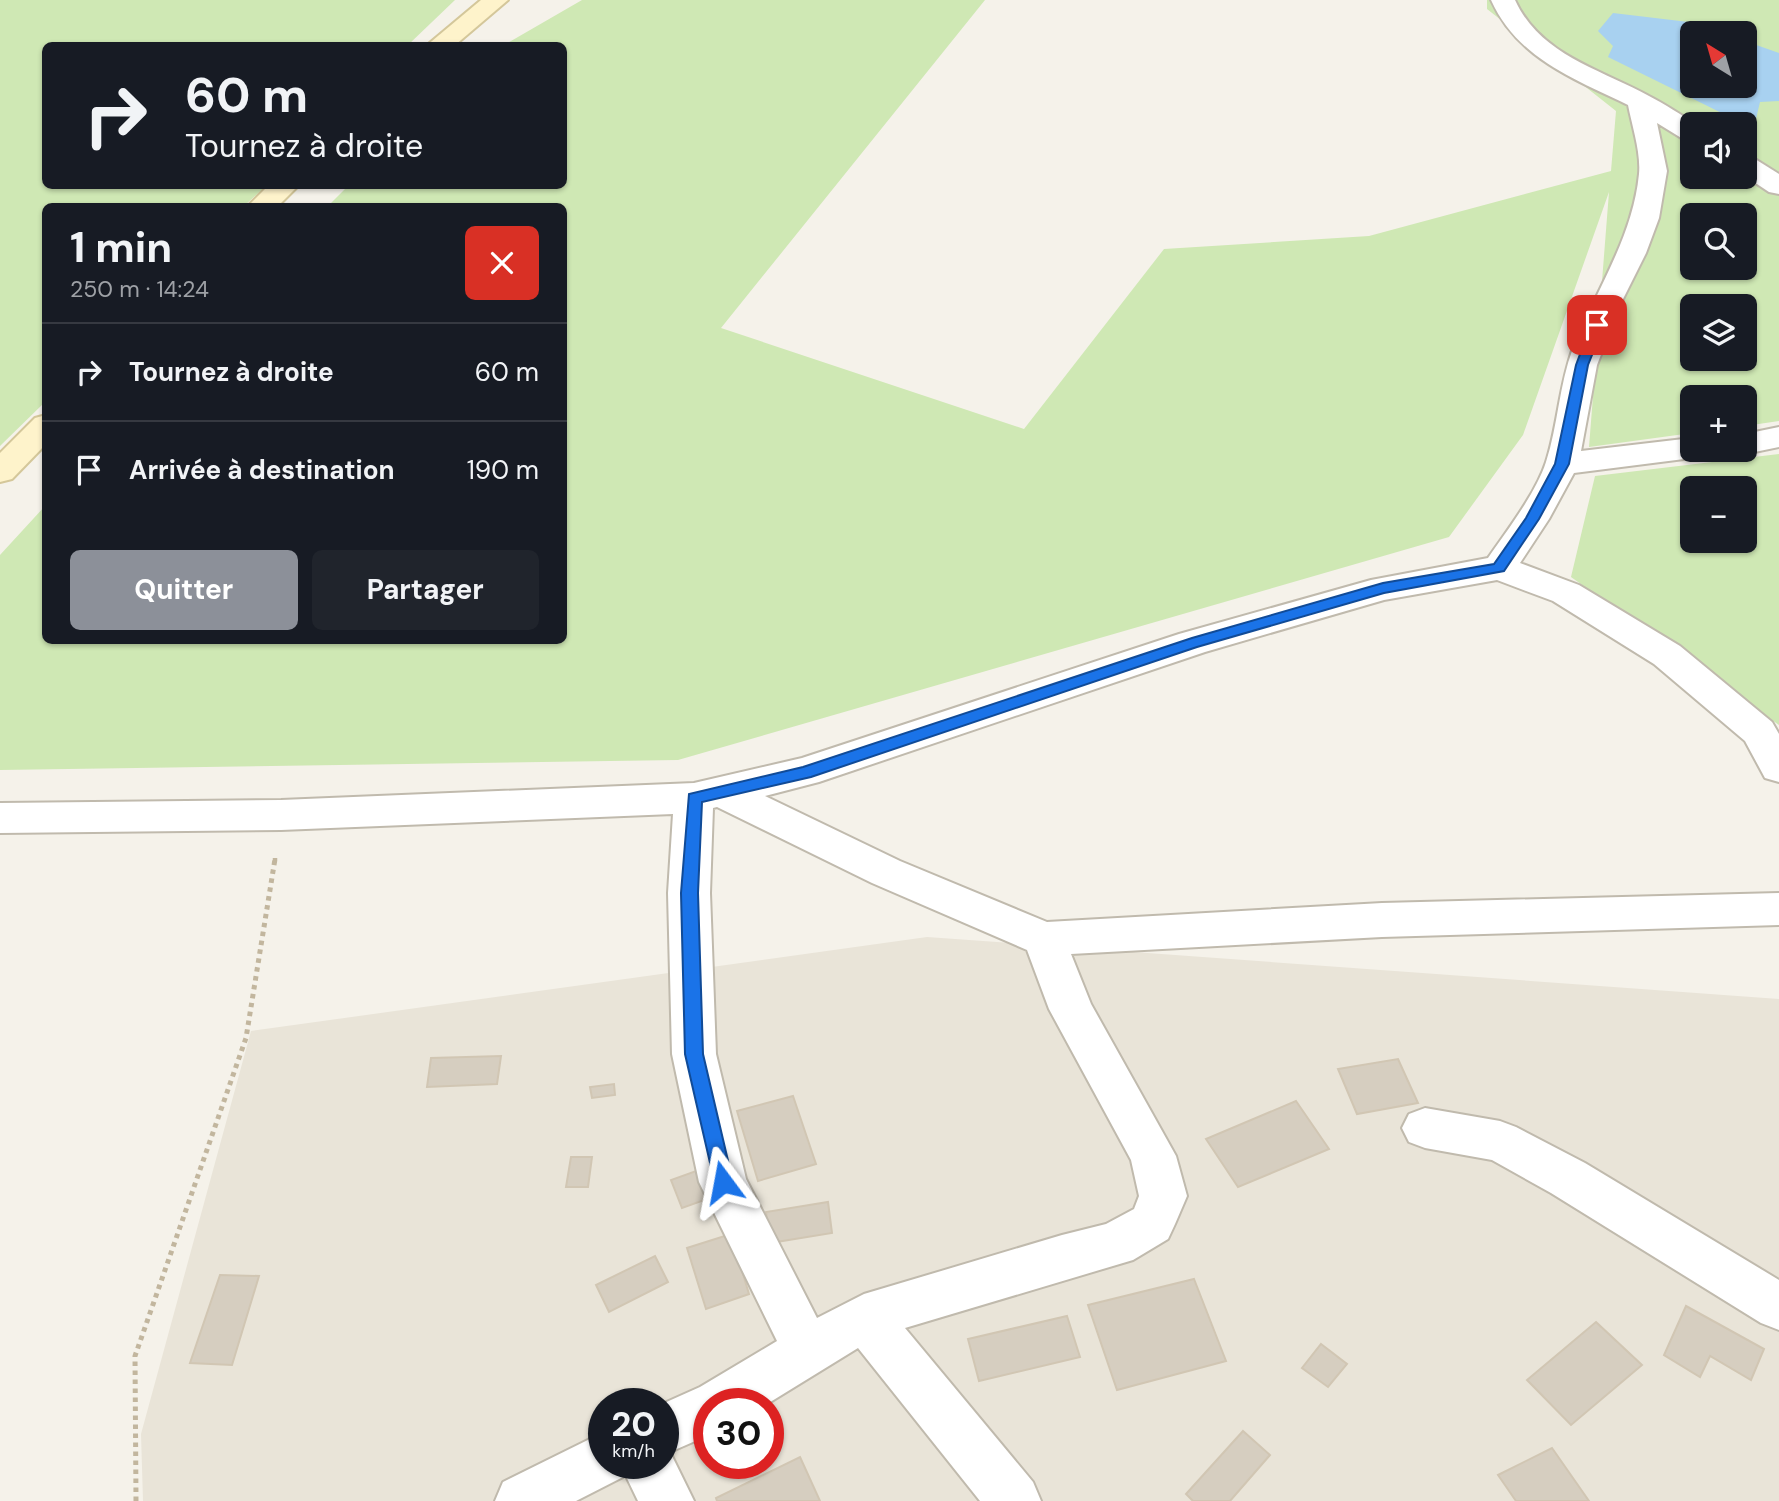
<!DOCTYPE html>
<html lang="fr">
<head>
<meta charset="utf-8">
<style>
  body { margin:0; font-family:"DM Sans",sans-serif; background:#20242c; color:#f1f3f6; height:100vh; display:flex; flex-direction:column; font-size:26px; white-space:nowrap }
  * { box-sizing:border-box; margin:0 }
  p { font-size:23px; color:#9ea1a6 }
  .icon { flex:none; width:38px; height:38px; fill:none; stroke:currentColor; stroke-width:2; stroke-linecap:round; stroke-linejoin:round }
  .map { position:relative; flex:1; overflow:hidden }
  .details { position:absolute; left:42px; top:203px; width:525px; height:441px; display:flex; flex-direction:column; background:#171b24; border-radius:10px; box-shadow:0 2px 5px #0004 }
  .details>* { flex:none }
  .hud { position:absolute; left:42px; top:42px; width:525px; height:147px; border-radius:10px; box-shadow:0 2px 5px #0004; background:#171b24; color:#f1f3f6; overflow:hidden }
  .needle { width:46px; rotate:323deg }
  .fabs { position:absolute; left:1680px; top:21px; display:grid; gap:14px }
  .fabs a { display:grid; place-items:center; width:77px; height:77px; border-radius:10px; background:#171b24; box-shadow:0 2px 5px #0004; font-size:35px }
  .speed { position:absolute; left:588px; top:1388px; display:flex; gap:14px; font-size:35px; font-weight:700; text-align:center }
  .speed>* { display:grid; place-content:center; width:91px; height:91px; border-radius:50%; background:#171b24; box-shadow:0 2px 5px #0004; line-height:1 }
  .speed small { font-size:18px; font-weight:400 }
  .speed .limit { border:10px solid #d22; background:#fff; color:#111 }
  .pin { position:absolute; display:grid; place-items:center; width:60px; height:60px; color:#fff; margin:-30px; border-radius:14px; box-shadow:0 4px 10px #0006 }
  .me { position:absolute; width:77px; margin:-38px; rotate:347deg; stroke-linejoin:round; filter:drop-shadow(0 0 5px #0008) }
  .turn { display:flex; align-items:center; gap:24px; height:147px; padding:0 28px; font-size:32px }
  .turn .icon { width:91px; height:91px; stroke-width:2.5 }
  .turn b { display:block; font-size:49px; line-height:60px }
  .round { display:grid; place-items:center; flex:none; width:74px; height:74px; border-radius:10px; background:#20242c }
  .summary { display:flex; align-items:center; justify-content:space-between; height:119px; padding:0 28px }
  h1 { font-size:42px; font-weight:700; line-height:52px }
  .cta { display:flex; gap:14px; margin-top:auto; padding:14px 28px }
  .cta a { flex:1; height:80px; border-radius:10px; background:#8c9099; color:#fff; font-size:28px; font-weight:700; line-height:80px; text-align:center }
  .cta a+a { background:#20242c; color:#f1f3f6 }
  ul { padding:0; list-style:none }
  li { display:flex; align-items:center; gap:21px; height:98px; padding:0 28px; border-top:2px solid #363941 }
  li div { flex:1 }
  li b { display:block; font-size:26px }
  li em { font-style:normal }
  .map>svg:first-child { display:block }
  .residential { fill:#e9e4d8; fill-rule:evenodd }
  .green { fill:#cfe8b4; fill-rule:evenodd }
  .water { fill:#a8d1f0 }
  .building { fill:#d6cec0; stroke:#d1c6b3; stroke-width:2 }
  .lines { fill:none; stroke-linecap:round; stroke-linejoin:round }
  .street-casing { stroke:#c0baad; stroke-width:4 }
  .secondary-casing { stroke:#d4c79a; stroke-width:4 }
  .path-far1 { stroke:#c2b69e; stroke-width:4.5; stroke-dasharray:3.5 3.5; stroke-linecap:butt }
  .path { stroke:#c2b69e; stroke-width:5; stroke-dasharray:4.5 4.5; stroke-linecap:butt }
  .street { fill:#fff; fill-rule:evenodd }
  .secondary { fill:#fef3cb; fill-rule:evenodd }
  .route { fill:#1a73e8; stroke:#114b97; stroke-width:2 }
</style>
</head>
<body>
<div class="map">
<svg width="1779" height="1501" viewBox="0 0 1779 1501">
  <rect width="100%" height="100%" fill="#f5f2ea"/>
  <!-- residential -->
  <path class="residential" d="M927,937L1779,999V1501H143L141,1434L251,1031ZM604,1404H663V1463H604ZM709,1404H768V1463H709Z"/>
  <!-- green -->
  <g class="green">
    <polygon points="0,0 455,0 408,45 46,46 46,186 266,186 244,206 46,206 45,402 0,446"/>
    <path d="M582,0H985L721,328L1024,429L1164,249L1369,236L1611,171L1616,111L1487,9V0H1779V421L1745,426V397H1692V433L1589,447L1609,192L1523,435L1449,537L678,760L0,770V555L45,506L46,640H564V206H328L348,186H564V46L504,45ZM1692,33H1745V86H1692ZM1692,124H1745V177H1692ZM1692,215H1745V268H1692ZM1692,306H1745V359H1692Z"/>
    <path d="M1779,454V725L1571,577L1595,476ZM1692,488H1745V541H1692Z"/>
  </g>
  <!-- water -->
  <polygon class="water" points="1613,13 1697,23 1736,32 1692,33 1692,86 1745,86 1745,41 1779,53 1779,101 1760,102 1755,123 1742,123 1608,57 1613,46 1598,31"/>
  <!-- building -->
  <g class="building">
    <polygon points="501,1056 497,1084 427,1087 431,1058"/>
    <polygon points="1398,1059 1418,1103 1357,1114 1338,1069"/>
    <polygon points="614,1084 615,1095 592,1098 590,1087"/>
    <polygon points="793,1096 816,1164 758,1181 737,1111"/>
    <polygon points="1296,1101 1329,1149 1238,1187 1206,1139"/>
    <polygon points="571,1157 592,1157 588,1187 566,1187"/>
    <polygon points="699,1170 710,1198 682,1208 671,1180"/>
    <polygon points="828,1202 832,1233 770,1243 766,1212"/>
    <polygon points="731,1234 749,1294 706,1309 687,1248"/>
    <polygon points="655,1256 668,1282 609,1312 596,1285"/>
    <polygon points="220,1275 259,1276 232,1365 190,1363"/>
    <polygon points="1194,1279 1226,1361 1117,1390 1088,1305"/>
    <polygon points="1686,1306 1764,1349 1751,1380 1710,1356 1700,1377 1664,1355"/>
    <polygon points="1067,1316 1080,1357 979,1381 968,1339"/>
    <polygon points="1596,1322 1642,1365 1571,1425 1527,1380"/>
    <polygon points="1321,1344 1347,1364 1328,1387 1302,1368"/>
    <polygon points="1243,1431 1270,1455 1230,1501 1193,1501 1186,1494"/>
    <polygon points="1552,1448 1589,1501 1516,1501 1498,1475"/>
    <polygon points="800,1457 820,1501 717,1501 716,1498"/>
  </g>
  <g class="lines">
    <!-- street casing -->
    <g class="street-casing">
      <g id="street">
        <path d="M1491,0H1515C1540,55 1600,69 1649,96C1665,104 1681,115 1696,124H1692V141L1683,139L1657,123L1667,171L1659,218L1646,253L1620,305L1597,365L1581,451L1692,438V450H1707L1703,455L1692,458L1574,473L1549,519L1520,563L1579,585L1680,646L1772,722L1779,734V782L1765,778L1745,741L1654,664L1553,601L1497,580L1384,600L1205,652L819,782L765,796L900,861L1047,922L1382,903L1779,893V925L1382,937L1071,954L1091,1004L1176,1156L1187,1196L1175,1224L1168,1239L1133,1260L905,1328L1033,1482L1041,1501H980L858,1348L767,1404H709V1435L670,1452L694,1501H638L624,1472L623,1477L576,1501H495L503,1482L604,1432V1463H663L662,1404L700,1387L777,1341L699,1182L672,1054L668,893L673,814L281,830L0,833V803L281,800L694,783L802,758L1179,634L1371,580L1488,558C1506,532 1536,493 1546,462C1558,425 1559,385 1573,348C1596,290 1633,237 1639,174C1641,152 1632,126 1628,105C1574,79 1517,58 1491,0ZM717,807L872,883L1027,950L1049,1009L1131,1160L1139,1196L1134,1209L1106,1224L1062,1235L864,1294L817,1318L746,1179L716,1054L710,893L713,808Z"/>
        <polygon points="1745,157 1755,159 1779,174 1779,194 1769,192 1745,176"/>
        <polygon points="1779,427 1779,447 1745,454 1733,450 1745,450 1745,434"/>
        <polygon points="1425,1108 1500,1121 1516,1127 1585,1163 1779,1280 1779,1330 1761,1323 1551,1193 1492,1160 1425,1148 1409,1142 1402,1128 1409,1114"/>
      </g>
    </g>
    <!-- secondary casing -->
    <g class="secondary-casing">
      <g id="secondary">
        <polygon points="481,0 508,0 454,46 426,46"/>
        <polygon points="268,186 298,186 278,206 248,206"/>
        <polygon points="46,415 46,444 12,479 0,482 0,453 35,418"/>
      </g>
    </g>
    <!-- path-far1 -->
    <polyline class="path-far1" points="275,861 275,858"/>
    <!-- path -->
    <polyline class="path" points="136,1501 135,1356 246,1038 275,859"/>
    <!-- street -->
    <use href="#street" class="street"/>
    <!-- secondary -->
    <use href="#secondary" class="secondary"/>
  </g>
  <!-- route -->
  <polygon class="route" points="1597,321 1604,325 1588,365 1569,464 1539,519 1504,571 1384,593 1197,647 811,777 702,802 698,893 703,1054 733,1182 730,1189 723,1191 716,1189 685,1054 681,893 689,794 803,767 1192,638 1383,583 1494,564 1526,518 1555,464 1576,365 1591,325"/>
</svg>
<div class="fabs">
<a><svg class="needle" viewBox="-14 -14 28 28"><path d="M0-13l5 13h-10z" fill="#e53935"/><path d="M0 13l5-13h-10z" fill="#9ea1a6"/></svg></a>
<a><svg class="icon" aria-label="sound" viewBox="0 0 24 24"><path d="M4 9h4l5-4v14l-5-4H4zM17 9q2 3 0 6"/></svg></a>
<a><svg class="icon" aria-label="search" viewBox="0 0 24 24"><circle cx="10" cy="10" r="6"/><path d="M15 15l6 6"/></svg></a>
<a><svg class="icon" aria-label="layers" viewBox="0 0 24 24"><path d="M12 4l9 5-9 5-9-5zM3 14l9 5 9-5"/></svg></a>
<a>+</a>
<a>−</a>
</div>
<div class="speed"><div>20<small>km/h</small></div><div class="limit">30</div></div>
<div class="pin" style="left:1597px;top:325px;background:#d93025"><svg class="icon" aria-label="arrive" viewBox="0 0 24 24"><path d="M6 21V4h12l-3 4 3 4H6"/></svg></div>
<svg class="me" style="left:723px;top:1182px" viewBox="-20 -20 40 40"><path d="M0-17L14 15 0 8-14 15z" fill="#1a73e8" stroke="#fff" stroke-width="4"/></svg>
<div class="hud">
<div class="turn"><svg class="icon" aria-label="right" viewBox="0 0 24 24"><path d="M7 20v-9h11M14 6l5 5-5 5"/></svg><div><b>60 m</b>Tournez à droite</div></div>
</div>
<section class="details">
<div class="summary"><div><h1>1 min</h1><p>250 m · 14:24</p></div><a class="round" style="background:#d93025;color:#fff"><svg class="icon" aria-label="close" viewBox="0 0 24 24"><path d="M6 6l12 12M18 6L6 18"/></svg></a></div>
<ul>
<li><svg class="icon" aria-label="right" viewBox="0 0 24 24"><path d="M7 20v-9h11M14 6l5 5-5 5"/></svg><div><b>Tournez à droite</b></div><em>60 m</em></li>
<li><svg class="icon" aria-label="arrive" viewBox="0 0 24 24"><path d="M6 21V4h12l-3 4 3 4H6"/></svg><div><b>Arrivée à destination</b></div><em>190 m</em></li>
</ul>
<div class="cta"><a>Quitter</a><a>Partager</a></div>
</section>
</div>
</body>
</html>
